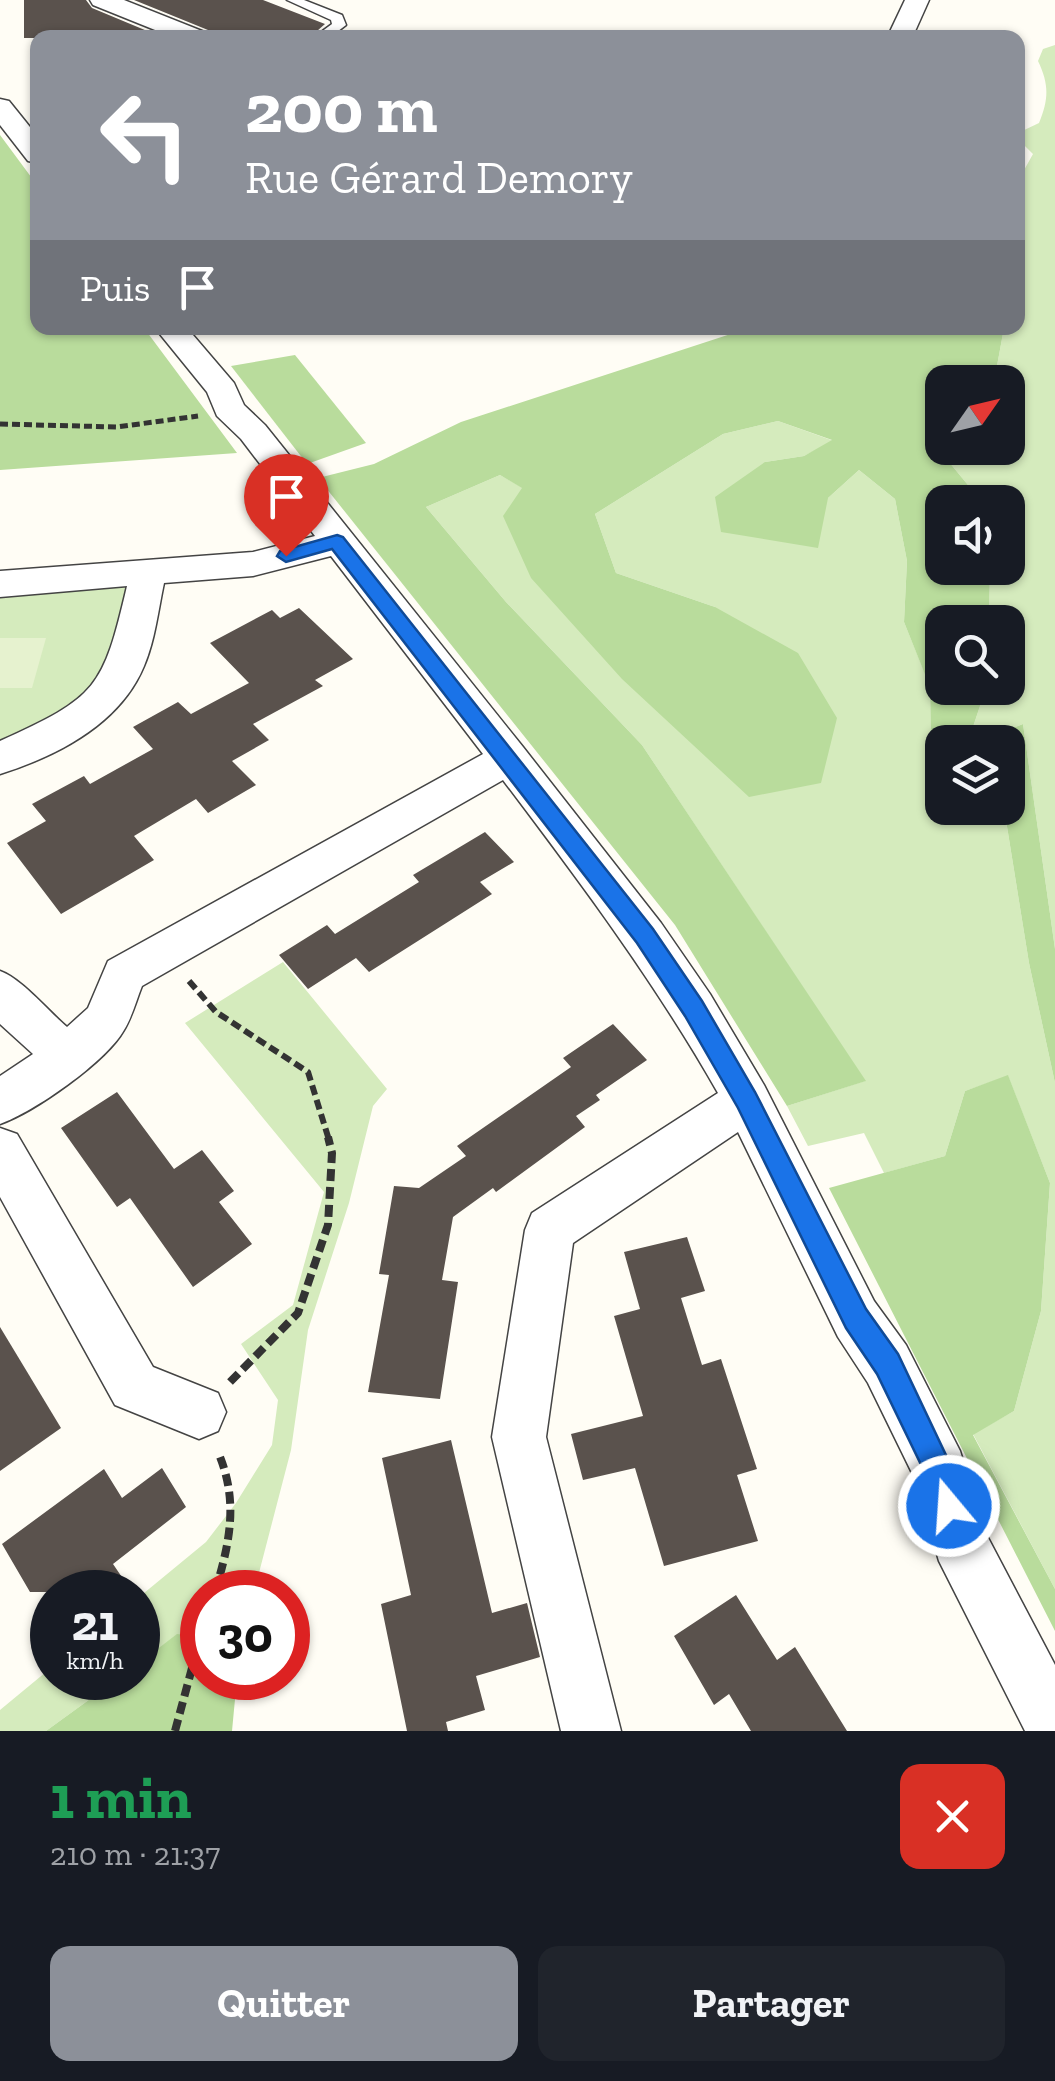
<!DOCTYPE html>
<html lang="fr">
<head>
<meta charset="utf-8">
<style>
  body { margin:0; font-family:"Zilla Slab",serif; background:#20242c; color:#f1f3f6; height:100vh; display:flex; flex-direction:column; font-size:38px; white-space:nowrap }
  * { box-sizing:border-box; margin:0 }
  p { font-size:32px; color:#9ea1a6 }
  .icon { flex:none; width:55px; height:55px; fill:none; stroke:currentColor; stroke-width:2; stroke-linecap:round; stroke-linejoin:round }
  .map { position:relative; height:1731px; overflow:hidden }
  .side { display:flex; flex-direction:column; background:#171b24; flex:1 }
  .side>* { flex:none }
  .hud { position:absolute; left:30px; top:30px; width:995px; height:305px; border-radius:20px; box-shadow:0 2px 8px #0004; background:#8c9099; color:#fff; overflow:hidden }
  .needle { width:65px; rotate:56deg }
  .fabs { position:absolute; left:925px; top:365px; display:grid; gap:20px }
  .fabs a { display:grid; place-items:center; width:100px; height:100px; border-radius:20px; background:#171b24; box-shadow:0 2px 8px #0004; font-size:50px }
  .speed { position:absolute; left:30px; top:1570px; display:flex; gap:20px; font-size:50px; font-weight:700; text-align:center }
  .speed>* { display:grid; place-content:center; width:130px; height:130px; border-radius:50%; background:#171b24; box-shadow:0 2px 8px #0004; line-height:1 }
  .speed small { font-size:25px; font-weight:400 }
  .speed .limit { border:15px solid #d22; background:#fff; color:#111 }
  .pin { position:absolute; display:grid; place-items:center; width:85px; height:85px; color:#fff; margin:-102px -42px; border-radius:50% 50% 50% 0; rotate:-45deg; box-shadow:0 0 10px #0007 }
  .pin .icon { rotate:45deg }
  .me { position:absolute; width:110px; margin:-55px; rotate:342deg; stroke-linejoin:round; filter:drop-shadow(0 0 8px #0008) }
  .turn { display:flex; align-items:center; gap:35px; height:210px; padding:0 50px; font-size:45px }
  .turn .icon { width:130px; height:130px; stroke-width:2.5 }
  .turn b { display:block; font-size:70px; line-height:85px }
  .then { display:flex; align-items:center; height:95px; padding:0 50px; background:#0003; gap:20px; font-size:38px }
  .round { display:grid; place-items:center; flex:none; width:105px; height:105px; border-radius:20px; background:#20242c }
  .summary { display:flex; align-items:center; justify-content:space-between; height:170px; padding:0 50px }
  h1 { font-size:60px; font-weight:700; line-height:75px; color:#1e9e55 }
  .button { display:flex; gap:20px; margin-top:auto; padding:20px 50px }
  .button a { flex:1; height:115px; border-radius:20px; background:#8c9099; color:#fff; font-size:40px; font-weight:700; line-height:115px; text-align:center }
  .button a+a { background:#20242c; color:#f1f3f6 }
  .map>svg:first-child { display:block }
  .green { fill:#d5ebbd }
  .forest { fill:#b9dc9c }
  .pitch { fill:#e6f2cf }
  .building { fill:#5a524d }
  .lines { fill:none; stroke-linecap:round; stroke-linejoin:round }
  .service-casing { stroke:#444; stroke-width:3 }
  .minor-casing { stroke:#444; stroke-width:3 }
  .path-far2 { stroke:#333; stroke-width:5; stroke-dasharray:8 4; stroke-linecap:butt }
  .path-far1 { stroke:#333; stroke-width:6; stroke-dasharray:10 5; stroke-linecap:butt }
  .path { stroke:#333; stroke-width:8; stroke-dasharray:12 6; stroke-linecap:butt }
  .service { fill:#fff; fill-rule:evenodd }
  .minor { fill:#fff; fill-rule:evenodd }
  .route { fill:#1a73e8; stroke:#114b97; stroke-width:2.5 }
</style>
</head>
<body>
<div class="map">
<svg width="1055" height="1731" viewBox="0 0 1055 1731">
  <rect width="100%" height="100%" fill="#fffdf5"/>
  <!-- green -->
  <g class="green">
    <path d="M1055,45V949L1023,724L995,735V742H968L986,688H1008V622H989L990,568H1008V502H982L949,462L960,448H1008V382H994L1004,328H1018V181L1033,154L1018,139V133L1039,123C1049,99 1049,84 1038,61L1043,49Z"/>
    <polygon points="778,421 834,441 804,456 765,462 828,498 859,470 895,499 907,561 904,622 930,686 931,750 942,755 942,808 1004,808 1029,963 1055,1083 1055,1589 973,1434 1014,1411 1041,1311 1050,1183 1008,1076 965,1091 945,1156 884,1173 864,1133 808,1146 787,1106 865,1081 642,745 506,602 426,507 500,475 523,488 531,578 715,607 616,573 595,514 723,434"/>
    <polygon points="148,575 123,670 0,759 0,584"/>
    <polygon points="283,962 387,1089 373,1106 349,1203 308,1330 291,1450 254,1592 202,1592 202,1637 177,1635 138,1664 138,1598 206,1542 236,1503 272,1445 278,1400 241,1344 293,1305 324,1192 185,1023"/>
    <polygon points="52,1667 52,1678 119,1678 46,1731 0,1731 0,1710"/>
  </g>
  <!-- forest -->
  <g class="forest">
    <polygon points="0,135 37,185 38,328 144,328 237,453 0,470"/>
    <polygon points="749,328 1004,328 994,382 942,382 942,448 960,448 949,462 982,502 942,502 942,568 990,568 989,622 942,622 942,688 986,688 968,742 942,742 942,755 931,750 930,687 904,622 907,561 895,499 859,470 828,498 818,548 721,532 715,497 765,462 804,456 832,440 778,421 723,434 595,514 616,573 715,607 798,653 837,718 821,783 749,797 622,679 531,578 503,516 522,488 500,475 426,507 506,602 642,745 866,1081 787,1106 675,925 318,478 374,464 461,422"/>
    <polygon points="295,355 366,443 307,464 231,366"/>
    <polygon points="1023,724 1055,949 1055,1083 1029,963 1004,808 1008,808 1008,742 995,742 994,735"/>
    <polygon points="1008,1075 1050,1183 1041,1311 1014,1411 973,1435 1055,1589 1055,1631 829,1188 945,1156 965,1091"/>
    <polygon points="177,1634 202,1637 202,1678 237,1678 232,1731 46,1731 119,1678 138,1678 138,1664"/>
  </g>
  <!-- pitch -->
  <polygon class="pitch" points="0,638 46,638 32,688 0,688"/>
  <!-- building -->
  <g class="building">
    <polygon points="24,0 86,0 92,8 164,38 24,38"/>
    <polygon points="134,0 263,0 325,24 309,38 214,38 208,30"/>
    <polygon points="299,608 353,659 315,680 323,686 253,724 269,740 232,761 256,785 208,813 196,799 134,836 154,860 61,914 7,843 46,821 32,804 84,776 90,784 153,749 133,727 178,702 191,714 249,683 210,643 272,610 280,618"/>
    <polygon points="485,832 514,862 480,882 492,894 369,972 356,958 308,989 279,955 327,925 335,934 419,882 413,875"/>
    <polygon points="613,1024 647,1060 596,1095 600,1100 576,1116 585,1127 496,1192 493,1188 453,1217 442,1280 458,1282 440,1399 368,1392 389,1275 379,1274 394,1186 419,1188 466,1156 457,1146 571,1067 563,1058"/>
    <polygon points="117,1092 174,1169 202,1150 234,1191 219,1202 252,1244 193,1287 130,1198 117,1207 61,1128"/>
    <polygon points="687,1237 705,1291 681,1298 702,1365 721,1359 757,1469 737,1475 758,1541 664,1566 635,1468 583,1480 571,1434 643,1416 614,1316 640,1309 624,1252"/>
    <polygon points="0,1327 61,1428 0,1471"/>
    <polygon points="451,1440 492,1613 527,1603 540,1657 476,1676 485,1710 446,1722 448,1731 407,1731 381,1604 411,1595 382,1458"/>
    <polygon points="162,1468 186,1507 113,1564 132,1592 30,1592 2,1544 104,1469 122,1498"/>
    <polygon points="736,1595 777,1660 795,1647 847,1731 751,1731 729,1694 714,1705 674,1636"/>
  </g>
  <g class="lines">
    <!-- service casing -->
    <g class="service-casing">
      <polygon id="service" points="287,0 304,0 342,15 346,25 329,38 313,38 332,24 331,20"/>
    </g>
    <!-- minor casing -->
    <g class="minor-casing">
      <g id="minor">
        <polygon points="90,0 124,0 207,33 210,38 175,38 93,5"/>
        <polygon points="905,0 929,0 912,38 887,38"/>
        <polygon points="0,99 9,101 38,137 38,163 28,161 0,125"/>
        <path d="M155,328H187L234,383L244,405L265,425L523,747L661,923L710,994L764,1085L874,1301L906,1345L960,1451L985,1532L1055,1665V1731H1025L939,1561L914,1477L868,1383L838,1337L738,1132L573,1243L546,1437L621,1731H561L492,1437L525,1230L532,1213L718,1093C655,982 580,882 503,780L142,986C136,1001 132,1017 124,1030C106,1062 34,1112 0,1124V1076L33,1054L0,1024V971C22,979 47,1010 67,1027L88,1008L108,961L483,754L331,556L253,576L164,583C158,611 155,640 144,666C120,724 57,756 0,774V741C97,697 103,689 127,586L0,597V571L253,552L315,536L241,439L217,416L207,392Z"/>
        <polygon points="0,1128 17,1134 153,1367 218,1393 226,1412 218,1431 199,1439 115,1405 0,1197"/>
      </g>
    </g>
    <!-- path-far2 -->
    <polyline class="path-far2" points="0,424 117,427 198,416"/>
    <!-- path-far1 -->
    <polyline class="path-far1" points="189,981 216,1012 308,1072 329,1140"/>
    <!-- path -->
    <g class="path">
      <polyline points="230,1382 298,1313 328,1225 332,1153 328,1137"/>
      <path d="M215,1592C230,1542 239,1501 218,1452"/>
      <polyline points="175,1731 202,1631"/>
    </g>
    <!-- service -->
    <use href="#service" class="service"/>
    <!-- minor -->
    <use href="#minor" class="minor"/>
  </g>
  <!-- route -->
  <polygon class="route" points="337,535 343,537 653,929 702,1001 755,1092 866,1309 898,1354 954,1472 964,1506 960,1517 949,1521 939,1517 926,1475 877,1374 846,1328 738,1108 685,1016 637,943 332,549 286,562 277,556 280,551"/>
</svg>
<div class="fabs">
<a><svg class="needle" viewBox="-14 -14 28 28"><path d="M0-13l5 13h-10z" fill="#e53935"/><path d="M0 13l5-13h-10z" fill="#9ea1a6"/></svg></a>
<a><svg class="icon" aria-label="sound" viewBox="0 0 24 24"><path d="M4 9h4l5-4v14l-5-4H4zM17 9q2 3 0 6"/></svg></a>
<a><svg class="icon" aria-label="search" viewBox="0 0 24 24"><circle cx="10" cy="10" r="6"/><path d="M15 15l6 6"/></svg></a>
<a><svg class="icon" aria-label="layers" viewBox="0 0 24 24"><path d="M12 4l9 5-9 5-9-5zM3 14l9 5 9-5"/></svg></a>
</div>
<div class="speed"><div>21<small>km/h</small></div><div class="limit">30</div></div>
<div class="pin" style="left:286px;top:556px;background:#d93025"><svg class="icon" aria-label="arrive" viewBox="0 0 24 24"><path d="M6 21V4h12l-3 4 3 4H6"/></svg></div>
<svg class="me" style="left:949px;top:1506px" viewBox="-20 -20 40 40"><circle r="17" fill="#1a73e8" stroke="#fff" stroke-width="3"/><path d="M0-11L8 9 0 5-8 9z" fill="#fff"/></svg>
<div class="hud">
<div class="turn"><svg class="icon" aria-label="left" viewBox="0 0 24 24"><path d="M17 20v-9H6M10 6l-5 5 5 5"/></svg><div><b>200 m</b>Rue Gérard Demory</div></div>
<div class="then">Puis<svg class="icon" aria-label="arrive" viewBox="0 0 24 24"><path d="M6 21V4h12l-3 4 3 4H6"/></svg></div>
</div>
</div>
<section class="side">
<div class="summary"><div><h1>1 min</h1><p>210 m · 21:37</p></div><a class="round" style="background:#d93025;color:#fff"><svg class="icon" aria-label="close" viewBox="0 0 24 24"><path d="M6 6l12 12M18 6L6 18"/></svg></a></div>
<div class="button"><a>Quitter</a><a>Partager</a></div>
</section>
</body>
</html>
